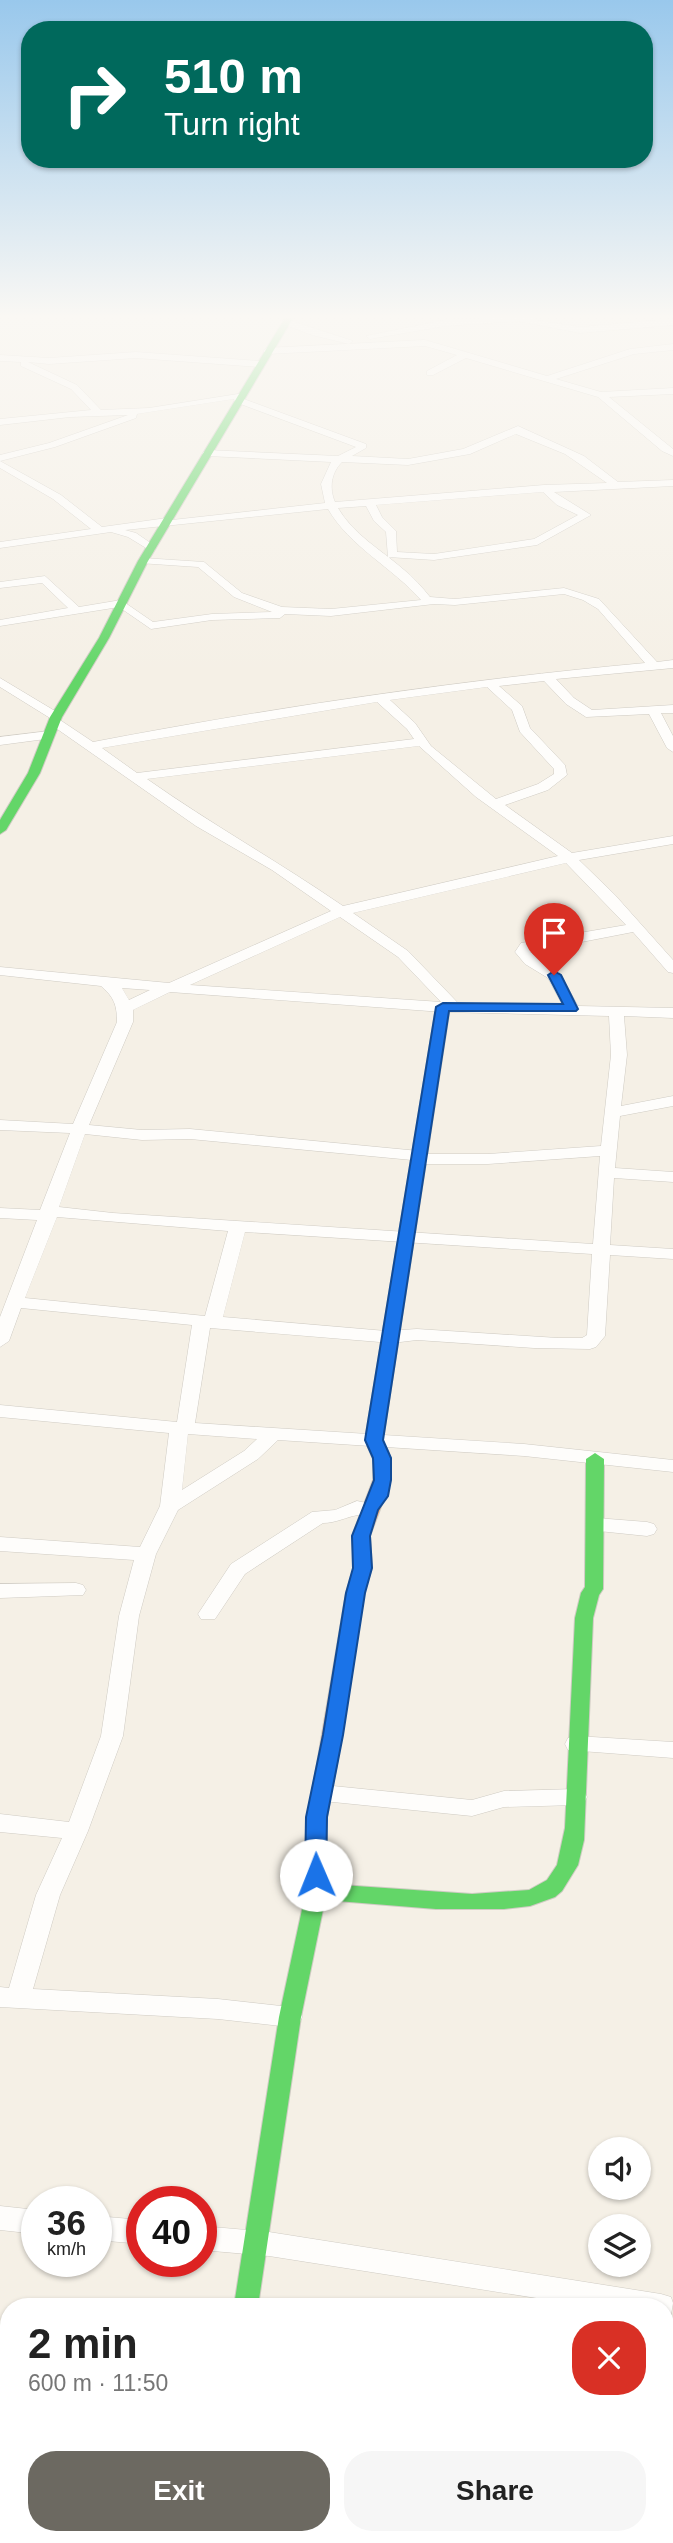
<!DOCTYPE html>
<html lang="en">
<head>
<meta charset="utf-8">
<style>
  body { margin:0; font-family:Helvetica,sans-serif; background:#f6f6f6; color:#222; height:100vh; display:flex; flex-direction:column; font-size:26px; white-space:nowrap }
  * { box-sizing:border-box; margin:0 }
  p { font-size:23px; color:#767676 }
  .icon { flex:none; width:38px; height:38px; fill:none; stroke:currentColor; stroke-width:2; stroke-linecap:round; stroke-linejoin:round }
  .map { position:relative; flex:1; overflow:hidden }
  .drawer { position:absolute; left:0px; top:2298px; width:674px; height:247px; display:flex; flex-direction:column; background:#fff; border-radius:28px 28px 0 0; box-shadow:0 2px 5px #0004 }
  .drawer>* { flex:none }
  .guide { position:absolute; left:21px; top:21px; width:632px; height:147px; border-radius:28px; box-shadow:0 2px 5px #0004; background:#00695c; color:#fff; overflow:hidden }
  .controls { position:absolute; left:588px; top:2137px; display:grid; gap:14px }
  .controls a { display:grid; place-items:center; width:63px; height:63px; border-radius:50%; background:#fff; box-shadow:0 2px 5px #0004; font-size:35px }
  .speed { position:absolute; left:21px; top:2186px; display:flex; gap:14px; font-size:35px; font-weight:700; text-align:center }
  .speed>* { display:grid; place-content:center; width:91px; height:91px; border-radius:50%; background:#fff; box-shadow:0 2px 5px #0004; line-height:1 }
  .speed small { font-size:18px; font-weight:400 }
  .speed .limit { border:10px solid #d22; background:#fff; color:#111 }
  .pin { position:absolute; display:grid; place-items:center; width:60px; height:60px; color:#fff; margin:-72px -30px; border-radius:50% 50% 50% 0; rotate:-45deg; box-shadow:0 0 7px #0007 }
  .pin .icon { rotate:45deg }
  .me { position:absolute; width:77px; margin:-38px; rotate:359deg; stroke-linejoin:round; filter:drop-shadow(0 0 5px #0008) }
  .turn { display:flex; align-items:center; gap:24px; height:147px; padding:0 28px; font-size:32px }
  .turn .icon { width:91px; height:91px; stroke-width:2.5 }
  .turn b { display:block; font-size:49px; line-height:60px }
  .round { display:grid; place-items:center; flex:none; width:74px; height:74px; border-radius:28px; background:#f6f6f6 }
  .head { display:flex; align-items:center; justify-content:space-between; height:119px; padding:0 28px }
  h1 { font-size:42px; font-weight:800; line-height:52px }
  .primary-button { display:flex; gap:14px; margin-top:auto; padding:14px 28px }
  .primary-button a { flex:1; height:80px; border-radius:28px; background:#6c6961; color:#fff; font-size:28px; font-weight:800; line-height:80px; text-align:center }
  .primary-button a+a { background:#f6f6f6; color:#222 }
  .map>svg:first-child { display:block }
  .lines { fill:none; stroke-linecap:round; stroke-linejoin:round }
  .street-casing { stroke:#cfcbc3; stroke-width:1 }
  .fast-casing { stroke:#cfcbc3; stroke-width:2 }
  .slow-casing { stroke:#cfcbc3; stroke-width:2 }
  .street { fill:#fefdfb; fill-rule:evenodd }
  .fast { fill:#63d668; fill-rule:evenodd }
  .slow { fill:#ff974d; fill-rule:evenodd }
  .route { fill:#1a73e8; stroke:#114b97; stroke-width:2 }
</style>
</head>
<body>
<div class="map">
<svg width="673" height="2543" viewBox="0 0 673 2543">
  <rect width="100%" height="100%" fill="#f5f0e6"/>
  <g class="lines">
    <!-- street casing -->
    <g class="street-casing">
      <g id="street">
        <polygon points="489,318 537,318 534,320 580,327 673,319 673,325 580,333 518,321 445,326 370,339 366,336 445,320"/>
        <polygon points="283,320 289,320 353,341 349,344 312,335 283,324"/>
        <polygon points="425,340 547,376 630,349 673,344 673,350 634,354 556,379 601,392 673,388 673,394 609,397 673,449 673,456 662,451 598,397 466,358 433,375 427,375 427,371 457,355 425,346 267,354 263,351 267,348"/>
        <path d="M136,352L259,361L264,364L259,367L136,358L49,364L28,362L77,385L101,410L149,408L244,393V397L241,398L366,444V448L352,456L408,459L463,449L518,426L584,456L618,482L673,480V486L554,492L591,515L537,545L434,560L388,557L386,532L374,521L366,506L338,508C354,535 380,549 403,569C413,577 422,587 430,597L455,599L564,588L599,599L657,662L673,660V668L556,679L574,698L592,710L673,705V713H661L673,736V752L667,748L649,714L586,717L566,704L544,681L499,686L522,706L530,728L565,765L567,775L548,790L505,805L572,853L673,836V844L579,860L615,895L673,960V973L668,972L633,932L530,952L559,972L578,1006L673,1008V1018L624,1016L627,1055L621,1106L673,1096V1106L620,1116L615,1168L673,1172V1182L614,1178L610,1245L673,1249V1259L610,1255L605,1336L596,1347L590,1349L534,1348L417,1340L392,1343L210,1328L195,1423L524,1444L673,1460V1472L524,1456L278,1440L258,1459L178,1510L156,1554L139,1616L123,1736L88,1831L60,1895L33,1989L218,1999L290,2007L299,2010L302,2017L299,2024L290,2027L218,2019L0,2007V1987L9,1988L36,1895L62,1838L0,1832V1814L69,1822L101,1736L119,1616L134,1560L0,1551V1537L140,1547L160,1506L169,1433L0,1417V1405L177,1422L192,1325L21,1308L9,1341L0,1347V1317L37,1220L0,1218V1208L40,1210L70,1133L0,1130V1120L73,1124L117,1022C117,1005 114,997 101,986L0,975V967L169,983L331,911L272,870L196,826L50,724V718L0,687V678L60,714V720L93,742C276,707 461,680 645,663L598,609L583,600L564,594L455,605L434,604L331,616L285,614L280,618L212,620L151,629L119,607L0,626V620L68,608L42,583L0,588V582L45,576L79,607L121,600L153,622L212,614L272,612L234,597L198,567L139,563V559L143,558L204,562L242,593L282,607L331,609L421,600C392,567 350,547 328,509L125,530L136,533L155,546V550L151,551L128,537L111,532L0,548V542L91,529L53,499L0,468V455L49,443L128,415L70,417L0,425V419L91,410L71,389L21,366V362L0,361V355L49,358ZM234,399L235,402L356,447L338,456L207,450L202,453L207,456L331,462L321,484L325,503L172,520L167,518L102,527L61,495L0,461L55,447L136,418L137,414ZM516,434L565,454L607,483L544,485L335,502C329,488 331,473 342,462L408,465L470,454ZM543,492L557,505L578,515L534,539L434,554L397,552L396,531L382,517L376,505ZM487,687L512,710L520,732L554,769V774L538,784L496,799L431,746L415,723L390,700ZM377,702L407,729L414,739L137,773L102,748ZM419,746L476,797L558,856L343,906C279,862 211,824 147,779ZM566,863L626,925L521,943L515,952L525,964L548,978L563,1006L458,1003L408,951L353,913ZM340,917L398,957L441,1002L190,985ZM122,988L150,990L129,1000ZM170,992L443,1012L609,1016L611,1055L601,1146L488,1154H426L419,1151L190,1129L142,1130L89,1125L133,1022V1010ZM85,1134L142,1140L190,1139L412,1160L419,1164H488L600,1156L593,1244L113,1213L59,1207ZM57,1217L228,1231L205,1316L25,1298ZM245,1232L592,1254L587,1335L582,1338H558L417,1329L386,1331L223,1317ZM188,1434L257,1439L244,1451L182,1490Z"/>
        <polygon points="49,731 53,732 53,738 0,745 0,737"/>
        <path d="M357,1501L376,1505L379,1510L376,1515C369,1516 365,1514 358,1515C346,1517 336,1523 323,1523L245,1574L215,1619H201L198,1614L231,1564L312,1512L335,1510Z"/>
        <polygon points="596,1518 647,1522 654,1524 657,1529 654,1534 647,1536 589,1530 586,1525 589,1520"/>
        <polygon points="76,1583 83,1585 86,1590 83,1595 0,1598 0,1584"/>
        <polygon points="576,1736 673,1742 673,1758 568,1750 565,1744 568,1738"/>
        <polygon points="323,1785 472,1800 504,1791 576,1789 584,1791 587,1797 584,1803 576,1805 504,1807 472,1816 323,1801 315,1799 312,1793 315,1787"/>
        <polygon points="0,2206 37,2210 37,2234 0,2230"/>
        <polygon points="96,2216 142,2220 142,2244 96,2240"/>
        <polygon points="201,2226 269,2232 661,2294 671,2297 673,2303 671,2315 665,2317 665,2306 587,2306 269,2256 201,2250"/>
        <polygon points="189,2536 218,2536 216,2543 186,2543"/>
        <polygon points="421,2536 499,2536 502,2543 424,2543"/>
      </g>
    </g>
    <!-- fast casing -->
    <g class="fast-casing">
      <g id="fast">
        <polygon points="285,318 293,318 148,561 109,638 62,717 40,773 6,830 0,834 0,820 28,773 50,717 99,638 138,561"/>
        <polygon points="443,1003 450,1007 383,1440 391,1459 391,1469 382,1475 373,1469 373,1459 365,1440 436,1007"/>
        <polygon points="595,1453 604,1459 603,1589 599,1595 593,1618 584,1840 578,1865 562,1891 555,1897 530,1906 504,1909 436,1909 325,1900 301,2017 258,2306 234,2306 279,2017 306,1891 307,1817 317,1764 320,1759 327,1757 334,1759 337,1764 327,1817 327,1884 472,1894 529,1890 547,1880 557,1865 565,1828 575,1618 581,1593 585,1587 586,1459"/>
      </g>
    </g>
    <!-- slow casing -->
    <g class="slow-casing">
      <polygon id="slow" points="382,1463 391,1469 391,1480 370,1536 372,1568 364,1593 337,1764 334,1769 327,1771 320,1769 317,1764 346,1593 354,1568 352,1536 373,1480 373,1469"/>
    </g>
    <!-- street -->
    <use href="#street" class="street"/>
    <!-- fast -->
    <use href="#fast" class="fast"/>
    <!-- slow -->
    <use href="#slow" class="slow"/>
  </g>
  <!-- sky -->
  <linearGradient id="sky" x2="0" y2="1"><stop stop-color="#99c8ec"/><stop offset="0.47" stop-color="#faf8f4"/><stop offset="1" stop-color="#faf8f4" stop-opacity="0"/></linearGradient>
  <rect width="673" height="674" fill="url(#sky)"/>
  <!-- route -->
  <polygon class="route" points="554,971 561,975 578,1009 576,1011 449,1011 383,1440 391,1458 391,1480 388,1496 378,1510 370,1536 372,1568 365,1593 343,1735 327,1817 326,1875 323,1881 308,1881 305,1875 306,1817 323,1735 346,1593 353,1568 352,1536 374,1480 373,1458 365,1440 436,1007 443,1003 563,1004 548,975"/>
</svg>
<div class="controls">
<a><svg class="icon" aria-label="sound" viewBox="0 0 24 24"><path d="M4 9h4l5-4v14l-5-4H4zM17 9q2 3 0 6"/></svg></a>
<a><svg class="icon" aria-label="layers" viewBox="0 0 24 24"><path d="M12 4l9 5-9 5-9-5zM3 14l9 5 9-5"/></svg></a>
</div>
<div class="speed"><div>36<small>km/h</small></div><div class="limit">40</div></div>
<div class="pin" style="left:554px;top:975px;background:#d93025"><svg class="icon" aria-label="arrive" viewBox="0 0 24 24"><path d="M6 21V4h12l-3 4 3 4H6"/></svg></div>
<svg class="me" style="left:316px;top:1875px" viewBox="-20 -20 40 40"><circle r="19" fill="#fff"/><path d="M0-13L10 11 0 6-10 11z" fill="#1a73e8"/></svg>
<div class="guide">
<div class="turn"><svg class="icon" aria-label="right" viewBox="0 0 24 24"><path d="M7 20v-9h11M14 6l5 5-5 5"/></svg><div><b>510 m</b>Turn right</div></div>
</div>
<section class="drawer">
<div class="head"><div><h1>2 min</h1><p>600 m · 11:50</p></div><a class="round" style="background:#d93025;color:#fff"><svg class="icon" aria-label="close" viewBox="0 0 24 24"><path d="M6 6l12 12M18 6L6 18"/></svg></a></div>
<div class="primary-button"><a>Exit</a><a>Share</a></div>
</section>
</div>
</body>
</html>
